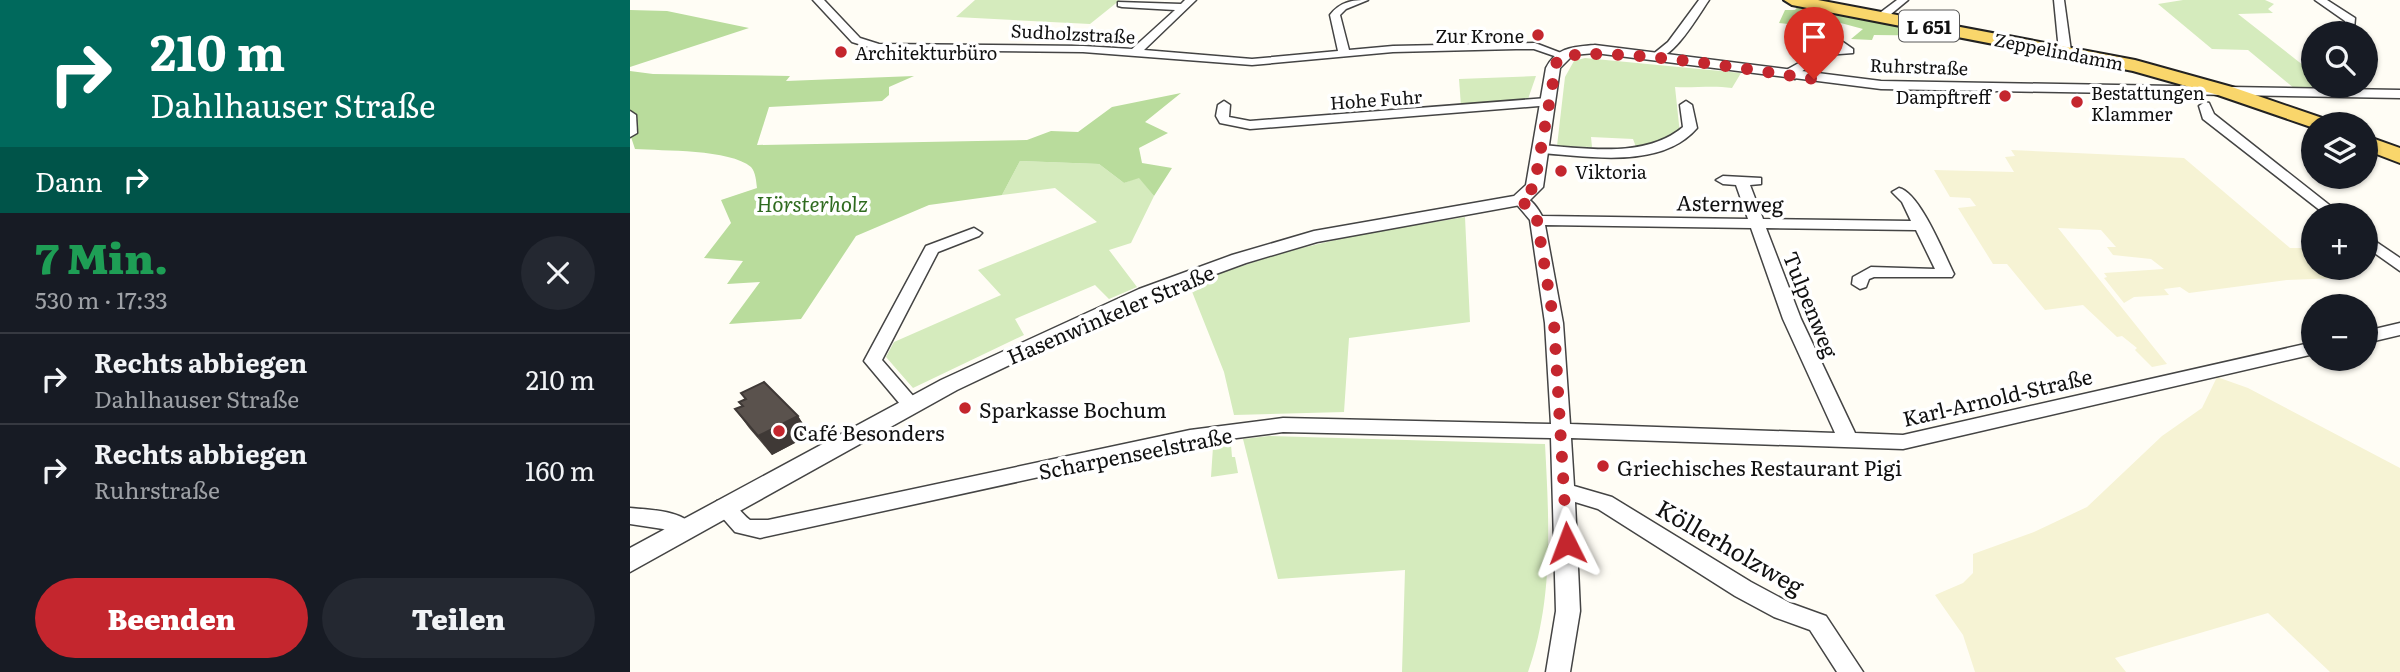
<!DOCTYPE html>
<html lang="de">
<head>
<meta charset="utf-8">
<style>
  body { margin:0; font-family:Literata,serif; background:#242831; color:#f1f3f6; height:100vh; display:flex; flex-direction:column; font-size:26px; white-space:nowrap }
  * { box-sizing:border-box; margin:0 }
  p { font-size:23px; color:#9ea1a6 }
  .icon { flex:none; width:38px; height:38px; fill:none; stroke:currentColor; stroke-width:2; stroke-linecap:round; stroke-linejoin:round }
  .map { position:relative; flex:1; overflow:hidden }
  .details { display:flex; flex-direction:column; background:#171b24; width:630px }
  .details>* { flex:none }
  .banner { background:#00695c; color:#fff; overflow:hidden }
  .buttons { position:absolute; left:1671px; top:21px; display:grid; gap:14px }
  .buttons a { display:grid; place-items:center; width:77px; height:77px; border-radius:50%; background:#171b24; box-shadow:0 2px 5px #0004; font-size:35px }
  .pin { position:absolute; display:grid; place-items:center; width:60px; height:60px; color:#fff; margin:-72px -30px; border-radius:50% 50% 50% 0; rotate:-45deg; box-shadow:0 0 7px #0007 }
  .pin .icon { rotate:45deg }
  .me { position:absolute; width:77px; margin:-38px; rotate:357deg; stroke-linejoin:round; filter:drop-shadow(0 0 5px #0008) }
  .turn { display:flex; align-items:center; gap:24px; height:147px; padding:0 35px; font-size:32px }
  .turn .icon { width:91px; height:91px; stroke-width:2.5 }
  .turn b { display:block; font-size:49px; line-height:60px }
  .then { display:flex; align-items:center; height:66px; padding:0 35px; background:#0003; gap:14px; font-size:26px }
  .round { display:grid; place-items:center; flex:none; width:74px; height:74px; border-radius:37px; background:#242831 }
  .headline { display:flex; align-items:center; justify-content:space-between; height:119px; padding:0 35px }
  h1 { font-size:42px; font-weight:800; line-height:52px; color:#1e9e55 }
  .button { display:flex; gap:14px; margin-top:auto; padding:14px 35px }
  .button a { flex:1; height:80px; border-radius:42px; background:#c4262e; color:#fff; font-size:28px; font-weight:800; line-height:80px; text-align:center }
  .button a+a { background:#242831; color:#f1f3f6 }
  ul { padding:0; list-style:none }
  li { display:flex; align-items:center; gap:21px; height:91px; padding:0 35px; border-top:2px solid #363941 }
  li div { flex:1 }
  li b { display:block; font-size:26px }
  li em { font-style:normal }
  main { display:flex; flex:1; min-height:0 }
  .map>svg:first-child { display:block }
  .farmland { fill:#f6f3d4 }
  .green { fill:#d5ebbd }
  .forest { fill:#b9dc9c }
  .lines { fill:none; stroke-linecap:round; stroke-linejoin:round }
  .minor-casing { stroke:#444; stroke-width:3 }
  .tertiary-casing { stroke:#444; stroke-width:3 }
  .primary-casing { stroke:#222; stroke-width:4 }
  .minor { fill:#fff; fill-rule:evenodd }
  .tertiary { fill:#fff; fill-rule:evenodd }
  .primary { fill:#f9d66b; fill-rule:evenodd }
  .wall { fill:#4d4742 }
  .shaded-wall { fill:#3f3936 }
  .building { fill:#5a524d; stroke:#3f3936; stroke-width:2 }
  .route { stroke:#c4262e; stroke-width:12; stroke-dasharray:0 21.6 }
  .poi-dot { fill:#c4262e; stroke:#fff; stroke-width:2.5 }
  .labels { text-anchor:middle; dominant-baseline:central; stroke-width:7; stroke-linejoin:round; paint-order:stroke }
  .far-street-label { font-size:18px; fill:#111; stroke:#fff }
  .far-poi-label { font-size:18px; fill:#111; stroke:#fff; text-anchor:start }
  .shield { fill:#fff; stroke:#585858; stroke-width:2 }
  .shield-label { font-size:19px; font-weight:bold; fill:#111 }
  .park-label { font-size:21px; font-style:italic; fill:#2f6b1f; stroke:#fff }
  .street-label { font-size:21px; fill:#111; stroke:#fff }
  .poi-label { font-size:21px; fill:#111; stroke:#fff; text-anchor:start }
  .near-street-label { font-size:24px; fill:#111; stroke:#fff }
</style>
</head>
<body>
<main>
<section class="details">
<div class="banner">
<div class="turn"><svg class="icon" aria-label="right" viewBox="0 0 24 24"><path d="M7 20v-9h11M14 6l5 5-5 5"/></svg><div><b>210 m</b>Dahlhauser Straße</div></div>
<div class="then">Dann<svg class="icon" aria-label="right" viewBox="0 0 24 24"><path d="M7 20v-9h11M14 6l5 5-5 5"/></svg></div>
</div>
<div class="headline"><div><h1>7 Min.</h1><p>530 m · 17:33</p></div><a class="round"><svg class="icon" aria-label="close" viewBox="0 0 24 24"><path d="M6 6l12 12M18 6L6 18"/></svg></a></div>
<ul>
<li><svg class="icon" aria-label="right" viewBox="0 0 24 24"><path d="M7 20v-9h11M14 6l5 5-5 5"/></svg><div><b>Rechts abbiegen</b><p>Dahlhauser Straße</p></div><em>210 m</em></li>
<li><svg class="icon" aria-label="right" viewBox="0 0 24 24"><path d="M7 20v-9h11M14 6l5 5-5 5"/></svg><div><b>Rechts abbiegen</b><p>Ruhrstraße</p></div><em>160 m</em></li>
</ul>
<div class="button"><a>Beenden</a><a>Teilen</a></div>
</section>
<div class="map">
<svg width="1770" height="672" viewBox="0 0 1770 672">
  <rect width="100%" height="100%" fill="#fffdf5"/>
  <!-- farmland -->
  <g class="farmland">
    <polygon points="1381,150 1554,158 1660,248 1671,248 1683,259 1684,268 1695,268 1708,278 1657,280 1559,293 1550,287 1534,289 1539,295 1504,297 1494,303 1474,278 1477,277 1474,273 1534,269 1521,259 1483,255 1477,247 1486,247 1471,230 1428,228 1537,364 1522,367 1505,350 1507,348 1492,336 1487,337 1453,305 1415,310 1377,264 1363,264 1328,208 1346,206 1340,198 1320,197 1304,170 1384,172 1375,157 1385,156"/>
    <polygon points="1587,377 1618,388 1770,468 1770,672 1700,672 1638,613 1485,658 1496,672 1345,672 1333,635 1305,595 1333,583 1343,573 1343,554 1404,532 1457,507 1532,436 1572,408"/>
  </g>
  <!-- green -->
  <g class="green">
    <polygon points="345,0 490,0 460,24 326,17"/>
    <polygon points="1553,0 1635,0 1644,4 1638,9 1643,13 1608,14 1683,73 1684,86 1700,86 1704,89 1665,89 1618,50 1582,49 1528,4"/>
    <path d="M955,58L1111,73L1102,88C1083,85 1065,88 1045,87L1050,134L1006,147L1003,139L961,137L962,147L927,146L935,77L944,61Z"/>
    <polygon points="906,76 898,99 831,106 829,79"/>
    <polygon points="390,161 469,164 494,183 509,177 524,196 501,243 479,250 507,287 479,299 465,285 385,319 394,335 283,388 256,357 264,342 371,295 348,270 467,222 425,188 372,195"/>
    <polygon points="835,217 840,322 719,338 714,412 604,415 594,372 559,284 651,253 726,235"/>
    <path d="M639,436L915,444C919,520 924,599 898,672H772L775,570L648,579L613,439Z"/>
    <polygon points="601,445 602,457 605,457 608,473 581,477 583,447"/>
  </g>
  <!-- forest -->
  <g class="forest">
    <polygon points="1169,5 1334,36 1244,35 1242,40 1221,39 1233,29 1192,18 1168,17 1167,25 1149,23 1155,10 1165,10"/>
    <polygon points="0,10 37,11 119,28 0,67"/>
    <path d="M0,71L23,74L160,76L156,81L284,76L259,87V95L252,101L139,107L127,145L397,140L421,131L448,132L482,107L551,93L515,122L538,133L509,148L512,163L542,168L524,196L509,178L494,183L469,164L390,161L372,195L299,205L226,236L171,319L99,324L130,282L97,284L113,261L74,258L101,223L91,200L127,188C126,181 126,173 121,167C100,149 33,151 5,149L0,134Z"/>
  </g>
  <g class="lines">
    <!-- minor casing -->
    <g class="minor-casing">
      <g id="minor">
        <path d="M183,0H194L230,38L249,44L453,46L502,49L545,10L492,7L488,6V2L551,4L555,0H566L514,50L622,59L708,51L700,15C710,2 721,0 738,0L716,9L710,15L719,50L763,46L905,43L939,56L933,59L904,49H886L763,52L622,65L453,52L248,50L222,42Z"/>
        <path d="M1069,0H1079C1068,16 1042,62 1022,59V55L1038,42Z"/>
        <polygon points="1267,0 1278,0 1255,19 1247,19 1247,15"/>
        <polygon points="1424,0 1434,0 1441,51 1435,54 1429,51"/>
        <polygon points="1685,0 1697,0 1725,18 1724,29 1716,33 1703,33 1715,25 1715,21"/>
        <polygon points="1213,42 1223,49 1223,53 1196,55 1168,74 1165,79 1155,76 1158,69 1194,49 1195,44"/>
        <polygon points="917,98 921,99 921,105 620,129 590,123 586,116 588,105 594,101 600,105 599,117 620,121"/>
        <path d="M1056,101L1062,105L1067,128C1031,170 958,156 910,153L903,149L910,145C956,148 1015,159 1053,127L1050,105Z"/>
        <polygon points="1575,102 1579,103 1584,114 1712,215 1696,215 1573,119 1569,106"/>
        <polygon points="0,111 6,115 7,133 0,137"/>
        <path d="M1093,176L1131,178V184L1120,185L1133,219L1281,221L1272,202L1262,192L1269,188C1290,193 1314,254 1324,274L1322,277H1244L1239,279L1236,287L1230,289L1222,284L1223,277L1241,267L1305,269L1286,230L1136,228L1171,319L1225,433L1273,435L1684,342V354L1273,449L941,438L944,486L982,497L1121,582L1160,603L1196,616L1233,672H1207L1180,630L1144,617L1105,596L968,509L945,502L950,611L940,672H916L926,611L921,438L653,432L560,444L130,538L105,532L83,507L87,501C103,496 108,511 120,520H138L560,430L653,418L921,424L915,323L900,220L883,200L885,197C898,194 906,205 912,216L1118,219L1106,185L1093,184L1086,180ZM915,225L1121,228L1153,319L1205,433L940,424L933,323Z"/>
        <polygon points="344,228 352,233 349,236 308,252 252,360 291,405 289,410 275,410 234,361 296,246"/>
        <polygon points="1736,235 1770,258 1770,271 1736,247"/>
        <polygon points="1770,323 1770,335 1736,343 1736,331"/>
        <path d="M0,508C20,510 56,510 66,530L63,536L55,539L33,529L0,524Z"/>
      </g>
    </g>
    <!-- tertiary casing -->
    <g class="tertiary-casing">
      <path id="tertiary" d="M965,45L1251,81L1770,90V98L1251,89L965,53L943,55L930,68L913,187L896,204L687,242L616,263L523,297L327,390L0,572V548L311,380L509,289L602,255L684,231L884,196L896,185L916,68C927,47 943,47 965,45Z"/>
    </g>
    <!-- primary casing -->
    <g class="primary-casing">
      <g id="primary">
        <polygon points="1154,0 1188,0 1505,60 1602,87 1698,120 1701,124 1684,124 1684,128 1588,95 1503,71 1162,5"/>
        <polygon points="1736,136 1770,148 1770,163 1736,150"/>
      </g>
    </g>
    <!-- minor -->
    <use href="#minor" class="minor"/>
    <!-- tertiary -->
    <use href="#tertiary" class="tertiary"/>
    <!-- primary -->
    <use href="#primary" class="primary"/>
  </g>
  <!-- wall -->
  <polygon class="wall" points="111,393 168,416 180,435 142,455 119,428 105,409 112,406 115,399"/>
  <!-- shaded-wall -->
  <polygon class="shaded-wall" points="168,416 180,435 142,455 128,436"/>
  <!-- building -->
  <polygon class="building" points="134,382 168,416 128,436 105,409 113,406 109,402 116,399 111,393"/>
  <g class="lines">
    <!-- route -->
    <path class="route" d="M937,543L924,323L907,220L901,209L890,200L904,187L927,60C956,41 1140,73 1184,79"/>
  </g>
  <!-- markers -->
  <g class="poi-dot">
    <circle cx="908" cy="35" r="7"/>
    <circle cx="211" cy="52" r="7"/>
    <circle cx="1375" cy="96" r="7"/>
    <circle cx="1447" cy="102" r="7"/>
    <circle cx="931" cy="171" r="7"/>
    <circle cx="335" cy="408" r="7"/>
    <circle cx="149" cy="431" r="7"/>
    <circle cx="973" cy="466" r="7"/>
  </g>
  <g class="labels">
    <!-- far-street labels -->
    <g class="far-street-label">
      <text transform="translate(443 33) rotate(3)">Sudholzstraße</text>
      <text transform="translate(1429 51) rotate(11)">Zeppelindamm</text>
      <text transform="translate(1289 66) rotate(2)">Ruhrstraße</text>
      <text transform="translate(746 99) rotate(-4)">Hohe Fuhr</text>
    </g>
    <!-- far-poi labels -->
    <g class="far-poi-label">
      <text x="894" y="35" text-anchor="end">Zur Krone</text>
      <text x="225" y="52">Architekturbüro</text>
      <text x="1461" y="92">Bestattungen<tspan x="1461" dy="21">Klammer</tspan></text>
      <text x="1361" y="96" text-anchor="end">Dampftreff</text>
      <text x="945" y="171">Viktoria</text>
    </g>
    <!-- shield labels -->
    <rect class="shield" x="1269" y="10.5" width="60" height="31" rx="5"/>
    <g class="shield-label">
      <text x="1299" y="26">L 651</text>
    </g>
    <!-- park labels -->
    <g class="park-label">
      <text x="182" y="202">Hörsterholz</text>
    </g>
    <!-- street labels -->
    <g class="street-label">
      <text transform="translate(1100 202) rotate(1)">Asternweg</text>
      <text transform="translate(1182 304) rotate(68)">Tulpenweg</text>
      <text transform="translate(480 313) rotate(-23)">Hasenwinkeler Straße</text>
      <text transform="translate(1367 396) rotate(-13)">Karl-Arnold-Straße</text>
      <text transform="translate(505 452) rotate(-11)">Scharpenseelstraße</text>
    </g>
    <!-- poi labels -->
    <g class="poi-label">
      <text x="349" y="408">Sparkasse Bochum</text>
      <text x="163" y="431">Café Besonders</text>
      <text x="987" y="466">Griechisches Restaurant Pigi</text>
    </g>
    <!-- near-street labels -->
    <g class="near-street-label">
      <text transform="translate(1101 546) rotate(30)">Köllerholzweg</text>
    </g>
  </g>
</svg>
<div class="buttons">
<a><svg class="icon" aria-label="search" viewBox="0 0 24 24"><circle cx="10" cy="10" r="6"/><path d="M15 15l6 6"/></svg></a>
<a><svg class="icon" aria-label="layers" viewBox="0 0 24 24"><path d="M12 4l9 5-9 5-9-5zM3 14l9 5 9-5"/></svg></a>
<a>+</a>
<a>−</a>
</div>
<div class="pin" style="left:1184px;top:79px;background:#d93025"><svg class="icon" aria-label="arrive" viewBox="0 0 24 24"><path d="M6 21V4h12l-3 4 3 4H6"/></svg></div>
<svg class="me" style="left:937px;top:543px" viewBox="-20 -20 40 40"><path d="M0-17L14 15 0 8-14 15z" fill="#c4262e" stroke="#fff" stroke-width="4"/></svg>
</div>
</main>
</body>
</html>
